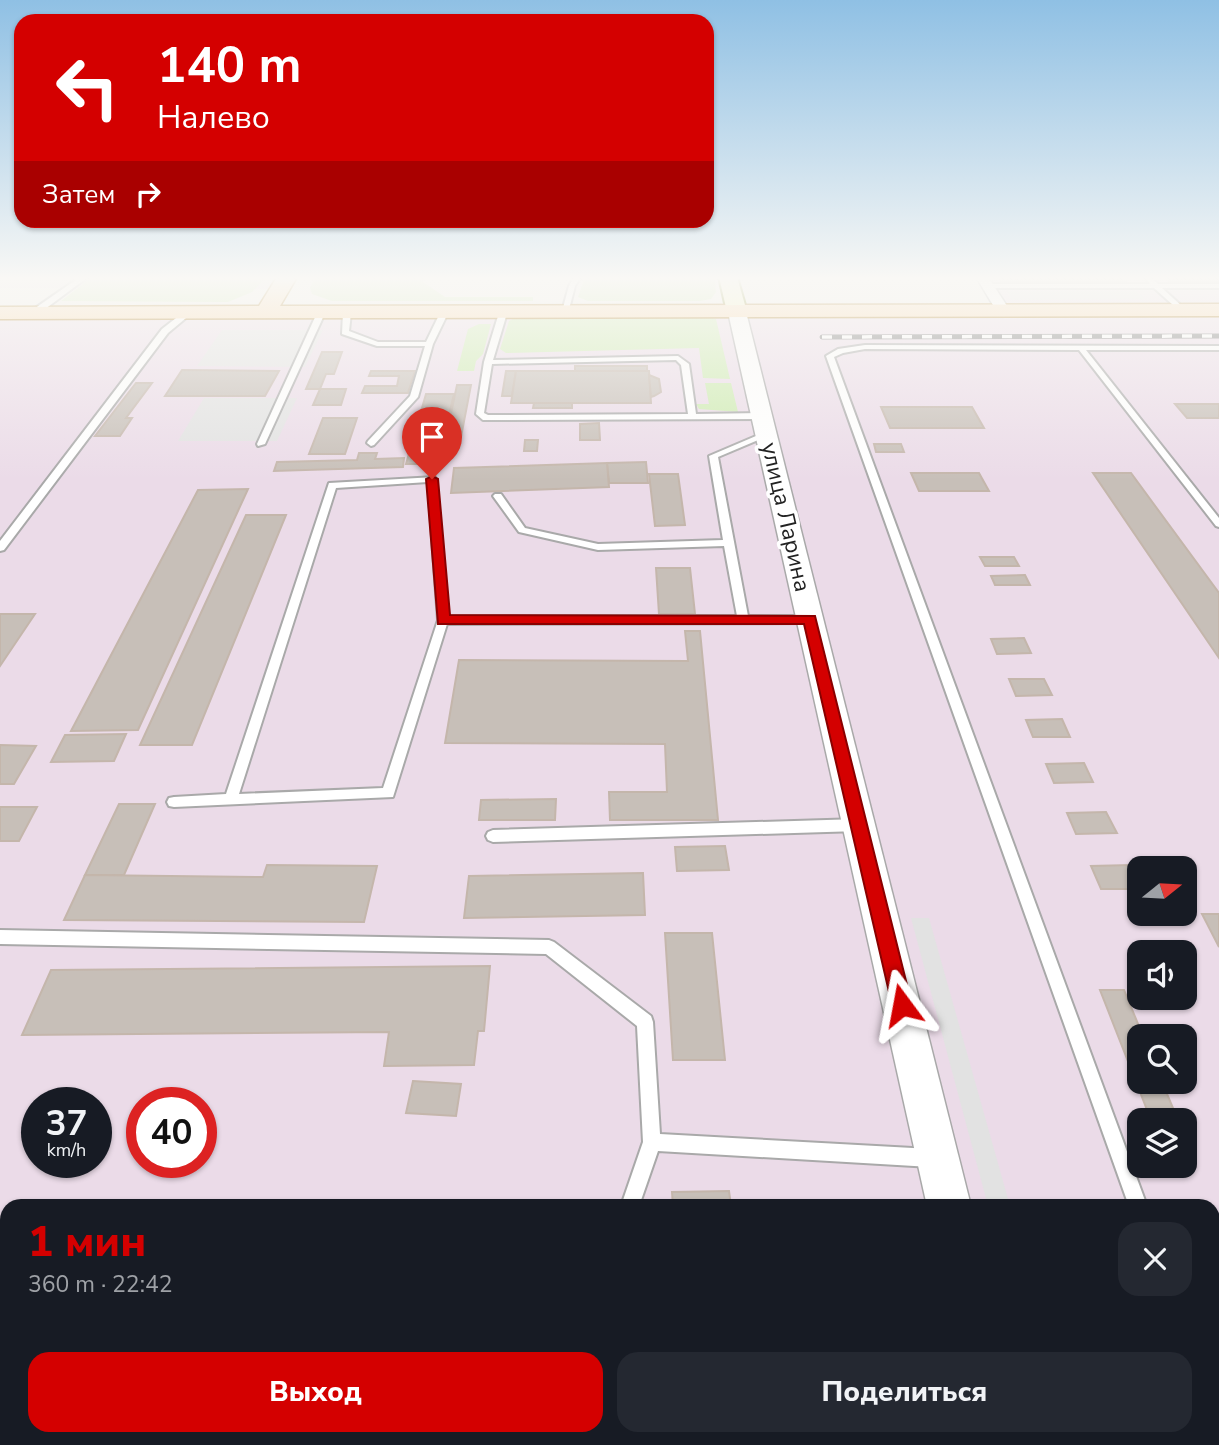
<!DOCTYPE html>
<html lang="ru">
<head>
<meta charset="utf-8">
<style>
  body { margin:0; font-family:"Nunito Sans",sans-serif; background:#242831; color:#f1f3f6; height:100vh; display:flex; flex-direction:column; font-size:26px; white-space:nowrap }
  * { box-sizing:border-box; margin:0 }
  p { font-size:23px; color:#9ea1a6 }
  .icon { flex:none; width:38px; height:38px; fill:none; stroke:currentColor; stroke-width:2; stroke-linecap:round; stroke-linejoin:round }
  .map { position:relative; flex:1; overflow:hidden }
  .drawer { position:absolute; left:0px; top:1199px; width:1220px; height:247px; display:flex; flex-direction:column; background:#171b24; border-radius:21px 21px 0 0; box-shadow:0 2px 5px #0004 }
  .drawer>* { flex:none }
  .top-card { position:absolute; left:14px; top:14px; width:700px; height:214px; border-radius:21px; box-shadow:0 2px 5px #0004; background:#d40000; color:#fff; overflow:hidden }
  .needle { width:46px; rotate:72deg }
  .tools { position:absolute; left:1127px; top:856px; display:grid; gap:14px }
  .tools a { display:grid; place-items:center; width:70px; height:70px; border-radius:14px; background:#171b24; box-shadow:0 2px 5px #0004; font-size:35px }
  .speed { position:absolute; left:21px; top:1087px; display:flex; gap:14px; font-size:35px; font-weight:700; text-align:center }
  .speed>* { display:grid; place-content:center; width:91px; height:91px; border-radius:50%; background:#171b24; box-shadow:0 2px 5px #0004; line-height:1 }
  .speed small { font-size:18px; font-weight:400 }
  .speed .limit { border:10px solid #d22; background:#fff; color:#111 }
  .pin { position:absolute; display:grid; place-items:center; width:60px; height:60px; color:#fff; margin:-72px -30px; border-radius:50% 50% 50% 0; rotate:-45deg; box-shadow:0 0 7px #0007 }
  .pin .icon { rotate:45deg }
  .me { position:absolute; width:77px; margin:-38px; rotate:347deg; stroke-linejoin:round; filter:drop-shadow(0 0 5px #0008) }
  .turn { display:flex; align-items:center; gap:24px; height:147px; padding:0 28px; font-size:32px }
  .turn .icon { width:91px; height:91px; stroke-width:2.5 }
  .turn b { display:block; font-size:49px; line-height:60px }
  .then { display:flex; align-items:center; height:66px; padding:0 28px; background:#0003; gap:14px; font-size:26px }
  .round { display:grid; place-items:center; flex:none; width:74px; height:74px; border-radius:21px; background:#242831 }
  .summary { display:flex; align-items:center; justify-content:space-between; height:119px; padding:0 28px }
  h1 { font-size:42px; font-weight:800; line-height:52px; color:#d40000 }
  .button { display:flex; gap:14px; margin-top:auto; padding:14px 28px }
  .button a { flex:1; height:80px; border-radius:21px; background:#d40000; color:#fff; font-size:28px; font-weight:800; line-height:80px; text-align:center }
  .button a+a { background:#242831; color:#f1f3f6 }
  .map>svg:first-child { display:block }
  .industrial { fill:#ebdbe8; fill-rule:evenodd }
  .grass { fill:#cdebb0 }
  .parking { fill:#e2e2e2 }
  .building { fill:#c7bfb8; stroke:#c4b6ab; stroke-width:2 }
  .lines { fill:none; stroke-linecap:round; stroke-linejoin:round }
  .service-casing { stroke:#a9a9a9; stroke-width:4 }
  .minor-casing { stroke:#a9a9a9; stroke-width:3 }
  .tertiary-casing { stroke:#a9a9a9; stroke-width:3 }
  .secondary-casing { stroke:#707d05; stroke-width:4 }
  .primary-casing { stroke:#a06b00; stroke-width:3 }
  .service { fill:#fff; fill-rule:evenodd }
  .minor { fill:#fff; fill-rule:evenodd }
  .tertiary { fill:#fff; fill-rule:evenodd }
  .secondary { fill:#f7fabf; fill-rule:evenodd }
  .primary { fill:#fcd6a4; fill-rule:evenodd }
  .rail-casing { stroke:#707070; stroke-width:5 }
  .rail { stroke:#fff; stroke-width:3.5; stroke-dasharray:10; stroke-linecap:butt }
  .route { fill:#d40000; stroke:#8a0000; stroke-width:2 }
  .labels { text-anchor:middle; dominant-baseline:central; stroke-width:7; stroke-linejoin:round; paint-order:stroke }
  .street-label { font-size:23px; fill:#222; stroke:#fff }
</style>
</head>
<body>
<div class="map">
<svg width="1219" height="1445" viewBox="0 0 1219 1445">
  <rect width="100%" height="100%" fill="#f2efe9"/>
  <!-- industrial -->
  <g class="industrial">
    <polygon points="0,277 280,277 271,289 0,288"/>
    <polygon points="976,277 1219,277 1219,309 993,310"/>
    <path d="M1219,311V1445H0V313ZM1139,868H1185V914H1139ZM1139,952H1185V998H1139ZM1139,1036H1185V1082H1139ZM37,1102H96V1162H37ZM142,1102H201V1162H142ZM1139,1120H1185V1166H1139ZM7,1206H1213V1438H7Z"/>
  </g>
  <!-- grass -->
  <g class="grass">
    <polygon points="92,277 267,277 252,292 228,302 61,301"/>
    <polygon points="315,277 424,278 423,282 445,297 533,297 533,301 332,301 312,294 310,288"/>
    <polygon points="585,277 715,277 716,292 711,299 700,301 588,301 578,297"/>
    <polygon points="517,317 709,317 716,319 730,379 703,378 699,348 506,353 500,349 509,321"/>
    <polygon points="479,324 491,324 483,354 476,361 474,371 457,371 468,329"/>
    <polygon points="705,383 731,383 738,412 699,409 696,404 709,404"/>
  </g>
  <!-- parking -->
  <g class="parking">
    <polygon points="1007,291 1136,291 1145,299 1012,300"/>
    <polygon points="222,330 323,330 305,367 197,366"/>
    <polygon points="204,398 297,398 277,441 178,441"/>
    <polygon points="911,918 929,918 1010,1206 988,1206"/>
  </g>
  <!-- building -->
  <g class="building">
    <polygon points="998,277 1121,277 1125,281 1001,281"/>
    <polygon points="1165,277 1219,277 1219,281 1169,281"/>
    <polygon points="322,352 342,352 334,374 326,374 320,389 306,389"/>
    <rect x="575" y="366" width="72" height="5"/>
    <polygon points="182,370 279,371 265,396 165,396"/>
    <polygon points="371,371 415,371 408,393 362,393 365,386 397,386 399,376 369,376"/>
    <polygon points="506,371 516,371 512,396 502,396"/>
    <polygon points="516,371 649,371 651,403 511,403"/>
    <polygon points="649,375 659,379 661,392 654,396 651,397"/>
    <polygon points="136,383 152,383 126,418 132,418 120,436 95,436"/>
    <polygon points="457,385 471,385 461,437 446,437"/>
    <polygon points="320,389 346,389 341,405 313,405"/>
    <polygon points="426,394 454,394 437,464 406,464"/>
    <polygon points="534,403 572,403 572,408 533,408"/>
    <polygon points="1175,404 1219,404 1219,418 1187,418"/>
    <polygon points="881,407 972,407 984,428 890,428"/>
    <polygon points="323,418 357,418 345,454 309,454"/>
    <polygon points="599,423 600,440 580,440 580,424"/>
    <polygon points="525,440 538,440 537,451 524,451"/>
    <polygon points="874,444 901,444 904,452 876,452"/>
    <polygon points="359,453 377,453 375,459 404,458 403,467 274,471 277,462 357,460"/>
    <polygon points="646,462 648,483 609,483 607,463"/>
    <polygon points="607,463 609,487 451,493 454,468"/>
    <polygon points="911,473 979,473 989,491 919,491"/>
    <polygon points="1093,473 1131,473 1219,593 1219,658"/>
    <polygon points="649,474 678,474 685,525 655,526"/>
    <polygon points="248,489 138,730 71,731 198,490"/>
    <polygon points="246,515 286,515 192,745 140,745"/>
    <polygon points="980,557 1014,557 1019,566 985,566"/>
    <polygon points="656,568 690,568 695,614 659,614"/>
    <polygon points="1025,575 1030,585 995,585 991,576"/>
    <polygon points="0,614 35,614 0,666"/>
    <polygon points="685,631 700,631 718,820 610,820 609,792 667,792 665,744 445,743 459,660 688,661"/>
    <polygon points="1024,638 1031,653 997,654 991,639"/>
    <polygon points="1009,679 1044,679 1052,695 1016,696"/>
    <polygon points="1062,719 1070,737 1033,737 1026,720"/>
    <polygon points="126,734 114,761 51,762 65,735"/>
    <polygon points="0,745 36,746 14,784 0,784"/>
    <polygon points="1084,763 1093,782 1054,783 1046,764"/>
    <polygon points="556,799 555,820 479,820 481,800"/>
    <polygon points="119,804 155,804 124,875 85,875"/>
    <polygon points="0,807 37,807 19,841 0,841"/>
    <polygon points="1106,812 1117,833 1076,834 1067,813"/>
    <polygon points="725,846 729,870 677,871 675,847"/>
    <polygon points="267,865 377,866 364,922 64,920 85,875 263,877"/>
    <polygon points="1132,865 1139,879 1139,889 1101,889 1091,866"/>
    <polygon points="643,873 645,915 464,918 469,876"/>
    <polygon points="1202,914 1219,914 1219,947"/>
    <polygon points="665,933 712,933 725,1060 673,1060"/>
    <polygon points="490,966 484,1031 478,1031 474,1065 384,1066 389,1032 22,1035 51,970"/>
    <polygon points="1100,990 1124,990 1143,1036 1139,1036 1139,1082 1162,1082 1178,1120 1151,1120"/>
    <polygon points="413,1081 461,1084 456,1116 406,1113"/>
    <polygon points="729,1191 731,1206 673,1206 672,1192"/>
    <polygon points="685,1438 752,1438 753,1445 686,1445"/>
  </g>
  <g class="lines">
    <!-- service casing -->
    <g class="service-casing">
      <g id="service">
        <polygon points="80,277 88,277 37,315 31,315 31,311"/>
        <polygon points="574,277 581,277 575,286 568,313 561,315 569,286"/>
        <polygon points="1144,277 1151,277 1158,284 1219,284 1219,288 1162,288 1185,309 1186,311 1182,313 1154,288 988,288 985,286 988,284 1150,284"/>
        <polygon points="185,311 192,313 168,333 4,550 0,551 0,541 162,329"/>
        <polygon points="321,311 325,313 265,444 258,446 257,444 317,313"/>
        <polygon points="347,311 351,313 349,331 378,342 426,342 441,311 448,313 433,344 418,397 374,445 371,446 367,443 368,441 410,396 425,346 377,346 342,334 343,313"/>
        <path d="M503,311L507,313L493,360L678,356L689,364L696,414L762,413L766,416L762,419L483,420L476,414L484,362L499,313ZM676,360L681,365L688,414L488,415L484,413L492,364Z"/>
        <polygon points="865,345 1219,346 1219,350 1086,350 1219,518 1219,527 1216,526 1079,350 865,349 843,353 834,357 1147,1206 1129,1206 826,356 838,349"/>
        <path d="M763,433L770,435L718,457L748,616H810L814,617L815,620L814,623L447,624L393,797L174,807L169,806L167,802L169,798L174,797L226,794L329,483L435,477L448,616H737L724,546L598,550L519,532L493,496L495,494H501L525,528L598,544L723,540L709,456ZM428,482L438,620L383,788L239,794L336,488Z"/>
        <polygon points="859,819 864,821 866,825 864,829 859,831 493,842 488,840 486,836 488,832 493,830"/>
        <polygon points="0,930 549,940 554,942 651,1016 653,1022 660,1134 931,1149 937,1152 940,1158 937,1164 931,1167 658,1151 639,1206 621,1206 643,1142 637,1026 546,954 0,944"/>
        <polygon points="1213,1402 1219,1404 1219,1440 1213,1437"/>
        <polygon points="0,1433 7,1433 7,1438 142,1438 140,1445 0,1445"/>
        <polygon points="764,1438 783,1438 786,1445 762,1445"/>
      </g>
    </g>
    <!-- minor casing -->
    <g class="minor-casing">
      <polygon id="minor" points="976,277 988,277 1011,312 1009,315 999,315"/>
    </g>
    <!-- tertiary casing -->
    <g class="tertiary-casing">
      <g id="tertiary">
        <polygon points="737,307 746,312 971,1206 927,1206 728,312"/>
        <polygon points="979,1438 1031,1438 1032,1445 980,1445"/>
      </g>
    </g>
    <!-- secondary casing -->
    <g class="secondary-casing">
      <polygon id="secondary" points="719,277 737,277 747,312 744,316 730,316 727,312"/>
    </g>
    <!-- primary casing -->
    <g class="primary-casing">
      <polygon id="primary" points="277,277 297,277 280,306 1219,304 1219,316 0,319 0,307 259,306"/>
    </g>
    <!-- service -->
    <use href="#service" class="service"/>
    <!-- minor -->
    <use href="#minor" class="minor"/>
    <!-- tertiary -->
    <use href="#tertiary" class="tertiary"/>
    <!-- secondary -->
    <use href="#secondary" class="secondary"/>
    <!-- primary -->
    <use href="#primary" class="primary"/>
    <!-- rail casing -->
    <g class="rail-casing">
      <polyline id="rail" points="822,337 1219,336"/>
    </g>
    <!-- rail -->
    <use href="#rail" class="rail"/>
  </g>
  <!-- sky -->
  <linearGradient id="sky" x2="0" y2="1"><stop stop-color="#8fc0e4"/><stop offset="0.58" stop-color="#f9f8f5"/><stop offset="1" stop-color="#f9f8f5" stop-opacity="0"/></linearGradient>
  <rect width="1219" height="480" fill="url(#sky)"/>
  <!-- route -->
  <polygon class="route" points="432,476 438,479 450,615 815,616 912,1005 909,1012 902,1015 895,1012 892,1005 804,624 438,624 426,479"/>
  <g class="labels">
    <!-- street labels -->
    <g class="street-label">
      <text transform="translate(786 517) rotate(77)">улица Ларина</text>
    </g>
  </g>
</svg>
<div class="tools">
<a><svg class="needle" viewBox="-14 -14 28 28"><path d="M0-13l5 13h-10z" fill="#e53935"/><path d="M0 13l5-13h-10z" fill="#9ea1a6"/></svg></a>
<a><svg class="icon" aria-label="sound" viewBox="0 0 24 24"><path d="M4 9h4l5-4v14l-5-4H4zM17 9q2 3 0 6"/></svg></a>
<a><svg class="icon" aria-label="search" viewBox="0 0 24 24"><circle cx="10" cy="10" r="6"/><path d="M15 15l6 6"/></svg></a>
<a><svg class="icon" aria-label="layers" viewBox="0 0 24 24"><path d="M12 4l9 5-9 5-9-5zM3 14l9 5 9-5"/></svg></a>
</div>
<div class="speed"><div>37<small>km/h</small></div><div class="limit">40</div></div>
<div class="pin" style="left:432px;top:479px;background:#d93025"><svg class="icon" aria-label="arrive" viewBox="0 0 24 24"><path d="M6 21V4h12l-3 4 3 4H6"/></svg></div>
<svg class="me" style="left:902px;top:1005px" viewBox="-20 -20 40 40"><path d="M0-17L14 15 0 8-14 15z" fill="#d40000" stroke="#fff" stroke-width="4"/></svg>
<div class="top-card">
<div class="turn"><svg class="icon" aria-label="left" viewBox="0 0 24 24"><path d="M17 20v-9H6M10 6l-5 5 5 5"/></svg><div><b>140 m</b>Налево</div></div>
<div class="then">Затем<svg class="icon" aria-label="right" viewBox="0 0 24 24"><path d="M7 20v-9h11M14 6l5 5-5 5"/></svg></div>
</div>
<section class="drawer">
<div class="summary"><div><h1>1 мин</h1><p>360 m · 22:42</p></div><a class="round"><svg class="icon" aria-label="close" viewBox="0 0 24 24"><path d="M6 6l12 12M18 6L6 18"/></svg></a></div>
<div class="button"><a>Выход</a><a>Поделиться</a></div>
</section>
</div>
</body>
</html>
